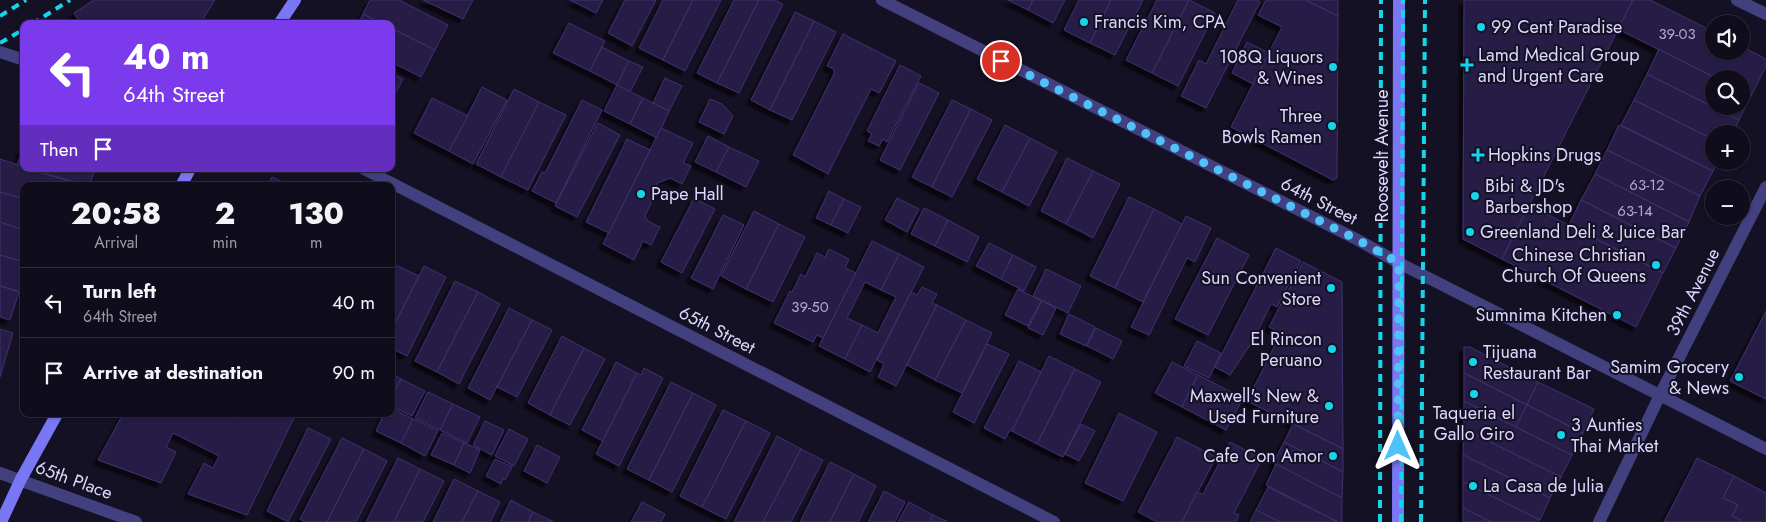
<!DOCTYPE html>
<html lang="en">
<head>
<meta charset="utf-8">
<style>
  body { margin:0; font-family:Jost,sans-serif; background:#1d1b28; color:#f1f3f6; height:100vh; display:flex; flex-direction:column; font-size:19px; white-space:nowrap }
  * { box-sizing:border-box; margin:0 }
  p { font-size:16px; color:#9b9ca3 }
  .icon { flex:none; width:28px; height:28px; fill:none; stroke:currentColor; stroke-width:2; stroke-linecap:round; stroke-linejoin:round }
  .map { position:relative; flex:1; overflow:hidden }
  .drawer { position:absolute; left:20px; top:182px; width:375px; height:235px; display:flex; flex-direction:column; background:#0f0d1b; border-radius:10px; box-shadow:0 1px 4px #0004,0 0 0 1px #2f2d3a }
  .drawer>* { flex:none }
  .top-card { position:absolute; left:20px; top:20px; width:375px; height:152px; border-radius:10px; box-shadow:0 1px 4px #0004,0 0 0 1px #2f2d3a; background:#7c3aed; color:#fff; overflow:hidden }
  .fabs { position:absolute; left:1705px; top:15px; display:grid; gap:10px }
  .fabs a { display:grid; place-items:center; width:45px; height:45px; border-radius:50%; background:#0f0d1b; box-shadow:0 1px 4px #0004,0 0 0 1px #2f2d3a; font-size:25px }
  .pin { position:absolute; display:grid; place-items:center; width:42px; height:42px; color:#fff; margin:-21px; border:2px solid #fff; border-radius:50%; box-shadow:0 1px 5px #0007 }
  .me { position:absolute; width:55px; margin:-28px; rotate:0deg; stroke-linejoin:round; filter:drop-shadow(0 0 4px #0008) }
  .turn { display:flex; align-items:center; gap:18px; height:105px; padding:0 20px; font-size:22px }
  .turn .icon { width:65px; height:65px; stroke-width:2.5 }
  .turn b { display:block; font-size:35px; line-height:42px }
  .then { display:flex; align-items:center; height:48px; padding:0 20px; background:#0003; gap:10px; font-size:19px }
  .eta { display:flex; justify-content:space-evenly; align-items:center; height:85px; text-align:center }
  .eta b { font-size:30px; font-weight:800; line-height:35px }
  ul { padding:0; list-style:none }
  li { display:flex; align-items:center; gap:15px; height:70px; padding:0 20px; border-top:1px solid #2f2d3a }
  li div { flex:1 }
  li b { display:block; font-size:19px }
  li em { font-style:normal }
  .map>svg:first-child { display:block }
  .building { fill:#261e44; stroke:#3e326e; filter:url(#shadow) }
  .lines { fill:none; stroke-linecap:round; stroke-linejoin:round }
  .street { stroke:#42407f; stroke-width:12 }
  .secondary { stroke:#7a77f4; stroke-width:12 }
  .rail { stroke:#14d6eb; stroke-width:4; stroke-dasharray:8 6; stroke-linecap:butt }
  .route { stroke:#4fc3f7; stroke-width:9; stroke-dasharray:0 16.2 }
  .poi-dot { fill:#14d6eb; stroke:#141124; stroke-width:2 }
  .labels { text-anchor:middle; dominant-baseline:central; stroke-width:4; stroke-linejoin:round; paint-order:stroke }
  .number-label { font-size:15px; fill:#aea9ce }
  .poi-label { font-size:18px; fill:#dcd7fc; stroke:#141124; text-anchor:start }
  .street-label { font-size:18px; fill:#dcd7fc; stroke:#141124 }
</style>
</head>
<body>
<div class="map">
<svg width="1766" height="522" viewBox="0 0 1766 522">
  <defs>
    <filter id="shadow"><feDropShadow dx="-4.5" dy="4.5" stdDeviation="1" flood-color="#0009"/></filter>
  </defs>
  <rect width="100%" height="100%" fill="#141124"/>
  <!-- building -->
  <g class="building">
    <polygon points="94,0 215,0 200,24 81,24 74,13"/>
    <polygon points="370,0 399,0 448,25 435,50 391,28 391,24 383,24 363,14"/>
    <polygon points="423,0 473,0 463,19"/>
    <polygon points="570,0 603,0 596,13"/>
    <polygon points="625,0 656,0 632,46 608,33"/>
    <polygon points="663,0 693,0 663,60 639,48"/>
    <polygon points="693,0 721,0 685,71 663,60"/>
    <polygon points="734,0 759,0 717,83 697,73"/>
    <polygon points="759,0 774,0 783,4 739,93 717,83"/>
    <polygon points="1008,0 1033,0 1028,10"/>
    <polygon points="1033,0 1065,0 1053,23 1028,10"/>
    <polygon points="1079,0 1111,0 1090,43 1064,30"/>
    <polygon points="1111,0 1143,0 1115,55 1090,43"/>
    <polygon points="1157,0 1189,0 1152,73 1126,60"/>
    <polygon points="1189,0 1215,13 1178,86 1152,73"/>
    <polygon points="1238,0 1257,0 1260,2 1206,108 1181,96 1199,60 1206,64"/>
    <polygon points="1266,0 1306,0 1338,16 1337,178 1333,180 1231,127 1282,27 1258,15"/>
    <polygon points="1306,0 1338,0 1338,16"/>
    <polygon points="1464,0 1633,0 1502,259 1463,239"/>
    <polygon points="1633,0 1650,0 1714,32 1714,51 1741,51 1741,46 1766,59 1766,66 1751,96 1741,91 1741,79 1717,79 1618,29"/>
    <polygon points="795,12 814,21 770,110 751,100"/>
    <polygon points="363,14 383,24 358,24"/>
    <polygon points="814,21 836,32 792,120 770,110"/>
    <polygon points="569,23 605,41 590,71 553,53"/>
    <polygon points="391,28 435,50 421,77 391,62"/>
    <polygon points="843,34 896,61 879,93 871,89 828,174 793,155 834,74 834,69 827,66"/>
    <polygon points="1247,42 1269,53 1253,84 1232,73"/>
    <polygon points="602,47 629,61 617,85 590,71"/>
    <polygon points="1659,49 1717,79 1714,79 1714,106 1741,106 1741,91 1751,96 1739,120 1647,74"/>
    <polygon points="629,61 643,67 630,92 617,85"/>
    <polygon points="900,65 921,76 887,142 883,139 879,146 868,141 872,134 867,131"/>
    <polygon points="391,73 403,79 391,101"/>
    <polygon points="1647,74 1739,120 1732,134 1714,134 1714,140 1634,100"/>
    <polygon points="665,78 682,86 669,111 653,103"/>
    <polygon points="919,83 939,93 900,170 880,160"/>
    <polygon points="617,85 643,98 630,124 604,111"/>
    <polygon points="482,87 507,100 473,164 449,151"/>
    <polygon points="514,89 539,102 501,177 476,164"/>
    <polygon points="432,98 468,116 449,151 414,133"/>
    <polygon points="643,98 669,111 657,138 630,124"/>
    <polygon points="710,99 722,104 733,116 724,134 699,122"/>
    <polygon points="582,100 602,110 556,203 532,191 542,172 545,173"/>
    <polygon points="952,100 971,109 932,187 912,177"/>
    <polygon points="1634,100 1714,140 1714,161 1718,161 1713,171 1621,125"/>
    <polygon points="539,102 566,115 528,190 501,177"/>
    <polygon points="971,109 992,120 952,197 932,187"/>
    <polygon points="598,123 620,135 577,217 555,206"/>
    <polygon points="1005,125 1030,138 1002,192 977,179"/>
    <polygon points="1619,125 1713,171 1700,196 1607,150"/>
    <polygon points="661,128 693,143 683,163 691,166 682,184 670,178 658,183 652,194 655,195 645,216 648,221 660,227 651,245 643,241 634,260 603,244"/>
    <polygon points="708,136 729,147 716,172 695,162"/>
    <polygon points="1030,138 1057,152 1029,206 1002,192"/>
    <polygon points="627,139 650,150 609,233 586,222"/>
    <polygon points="24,145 24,167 17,165"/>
    <polygon points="729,147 759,161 746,187 716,172"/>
    <polygon points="1607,150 1700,196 1689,222 1595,174"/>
    <polygon points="1067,158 1093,171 1066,224 1041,211"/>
    <polygon points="0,159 24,167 24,169 29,169 79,184 78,186 24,186 24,199 0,192"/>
    <polygon points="29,169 95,169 89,186"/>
    <polygon points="1093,171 1120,184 1093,238 1066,224"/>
    <polygon points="1595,174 1689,222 1676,248 1581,200"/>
    <polygon points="272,177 290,186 267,186"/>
    <polygon points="829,191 844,199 831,225 816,218"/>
    <polygon points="0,192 24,199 24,230 0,222"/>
    <polygon points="1129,197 1154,209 1115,288 1090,276"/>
    <polygon points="694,198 715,209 682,273 661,262"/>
    <polygon points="897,198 919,209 907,232 885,220"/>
    <polygon points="844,199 861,207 848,233 831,225"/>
    <polygon points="1581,200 1676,248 1663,273 1569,225"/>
    <polygon points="1529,205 1663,273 1636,327 1502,259"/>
    <polygon points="924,208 948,220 935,246 911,234"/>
    <polygon points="1154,209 1182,224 1143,302 1115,288"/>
    <polygon points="754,211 779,224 746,289 721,276"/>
    <polygon points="723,215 744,225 713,289 691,278"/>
    <polygon points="1186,216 1211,228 1195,262 1187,258 1149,335 1131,327"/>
    <polygon points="948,220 979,237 967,262 935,246"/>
    <polygon points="0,222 24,230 24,262 0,255"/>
    <polygon points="779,224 805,237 773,302 746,289"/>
    <polygon points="1217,238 1249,255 1208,335 1175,319"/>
    <polygon points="872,241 899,254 881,290 865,282 847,318 862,325 845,359 819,346"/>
    <polygon points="989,243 1013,255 1001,279 976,266"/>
    <polygon points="1276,248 1301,261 1277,307 1271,304 1252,342 1230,375 1215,367"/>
    <polygon points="829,249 849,259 845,268 856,273 823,338 817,335 813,342 774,323 790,291 792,292 801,274 805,277 817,253 825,257"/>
    <polygon points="899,254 924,267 870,372 845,359 862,325 878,333 896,297 881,290"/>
    <polygon points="0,255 24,262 24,293 0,286"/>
    <polygon points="1013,255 1036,267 1024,291 1001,279"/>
    <polygon points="1303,262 1342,282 1343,449 1247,401 1281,333 1269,327"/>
    <polygon points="391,263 419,276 391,332"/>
    <polygon points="424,266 446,277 407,356 391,348 391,332"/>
    <polygon points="1046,269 1081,286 1068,313 1033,296"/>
    <polygon points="455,281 478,292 437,372 415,361"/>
    <polygon points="0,286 19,292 10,320 0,317"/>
    <polygon points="922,287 937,294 932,303 937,305 896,386 878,377 884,364 877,360 911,292 917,295"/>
    <polygon points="1018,289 1041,301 1028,326 1005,315"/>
    <polygon points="478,292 500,304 459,384 437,372"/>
    <polygon points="1042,301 1056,308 1043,335 1028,328"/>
    <polygon points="937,305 966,320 935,380 907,365"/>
    <polygon points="509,308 532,320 490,400 468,388"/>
    <polygon points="1766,311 1766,399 1730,381"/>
    <polygon points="1069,314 1095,327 1086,346 1060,334"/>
    <polygon points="532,320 552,330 517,397 497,387"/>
    <polygon points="966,320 992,333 962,393 935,380"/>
    <polygon points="1096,328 1122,341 1113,359 1087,346"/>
    <polygon points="0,329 13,333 0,377"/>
    <polygon points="562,336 584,348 550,415 528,403"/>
    <polygon points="1197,341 1221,353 1209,378 1184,366"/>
    <polygon points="987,344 1009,354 974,423 953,412"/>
    <polygon points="1464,347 1470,347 1538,382 1527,405 1464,373"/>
    <polygon points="584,348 605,359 570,425 550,415"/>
    <polygon points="1049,356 1075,369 1037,444 1012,431"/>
    <polygon points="1019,361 1041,372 1012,431 1010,430 1005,439 984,428"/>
    <polygon points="616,362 637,373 603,441 582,430"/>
    <polygon points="1172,362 1198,375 1182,407 1155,393"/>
    <polygon points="644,368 663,378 619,466 596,454 637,373 641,375"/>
    <polygon points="1075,369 1101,382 1063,457 1037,444"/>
    <polygon points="391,373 401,379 391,398"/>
    <polygon points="1464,373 1527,405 1516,427 1464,401"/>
    <polygon points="1198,375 1243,398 1226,430 1182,407"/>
    <polygon points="401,379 425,391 412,416 391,406 391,398"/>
    <polygon points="671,382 693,393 649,480 627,469"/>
    <polygon points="1538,382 1594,409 1583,433 1527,405"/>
    <polygon points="428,392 453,404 440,430 415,418"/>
    <polygon points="693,393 716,405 672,492 649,480"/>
    <polygon points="1464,401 1572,455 1561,477 1464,429"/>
    <polygon points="453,404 480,417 467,443 440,430"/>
    <polygon points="1527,405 1583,433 1572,455 1516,427"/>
    <polygon points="391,408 413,419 401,443 376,431 384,414 391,414"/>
    <polygon points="723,410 746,421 702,507 680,496"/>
    <polygon points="1119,413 1157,432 1123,501 1085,483"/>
    <polygon points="123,414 229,414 237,418 239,414 296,414 247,515 188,494 204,463 213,468 219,456 173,433 166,447 176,452 161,483 98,460"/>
    <polygon points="413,419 438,431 425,456 401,443"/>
    <polygon points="485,421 504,430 492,455 473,445"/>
    <polygon points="746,421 770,433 726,519 702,507"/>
    <polygon points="1081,424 1095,431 1079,461 1065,454"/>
    <polygon points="1293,424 1343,449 1343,472 1284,442"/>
    <polygon points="308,428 331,439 288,522 267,511"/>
    <polygon points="509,429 528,439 514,466 495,456"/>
    <polygon points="1464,429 1561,477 1550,498 1463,455"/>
    <polygon points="442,433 464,443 454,465 431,455"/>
    <polygon points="777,436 801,449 763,522 734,522"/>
    <polygon points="1177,437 1216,457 1182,522 1157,522 1138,512"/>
    <polygon points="342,438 364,449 327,522 305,522 300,519"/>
    <polygon points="1230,442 1262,459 1234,513 1239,515 1236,522 1182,522 1197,492 1203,494"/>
    <polygon points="1284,442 1343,472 1342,498 1273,463"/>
    <polygon points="464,443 480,450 470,473 454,465"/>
    <polygon points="537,445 560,457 547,483 524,471"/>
    <polygon points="364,449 387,461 356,522 327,522"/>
    <polygon points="801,449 823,460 791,522 763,522"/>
    <polygon points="1463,455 1550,498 1540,520 1463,482"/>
    <polygon points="398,458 420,469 394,522 366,522"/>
    <polygon points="1697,458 1734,476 1723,498 1738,505 1732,516 1741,520 1739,522 1664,522"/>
    <polygon points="495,459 512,467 505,480 503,479 501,484 486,476"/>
    <polygon points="830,462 854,474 830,522 800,522"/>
    <polygon points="1276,464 1342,498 1342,522 1338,522 1266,485"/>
    <polygon points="420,469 444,481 423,522 394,522"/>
    <polygon points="854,474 876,486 858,522 830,522"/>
    <polygon points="1734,476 1766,493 1766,522 1739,522 1741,520 1732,516 1738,505 1723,498"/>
    <polygon points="454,479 478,491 462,522 433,522"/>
    <polygon points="1463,482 1540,520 1538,522 1491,522 1463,508"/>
    <polygon points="1268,487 1338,522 1280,522 1256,510"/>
    <polygon points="478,491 500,502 490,522 462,522"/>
    <polygon points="884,491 905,502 895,522 868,522"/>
    <polygon points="511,500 533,512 528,522 500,522"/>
    <polygon points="642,502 665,514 661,522 631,522"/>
    <polygon points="909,502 933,515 930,522 898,522"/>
    <polygon points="1463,508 1491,522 1463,522"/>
    <polygon points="1256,510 1280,522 1250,522"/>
    <polygon points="533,512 554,522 528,522"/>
    <polygon points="933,515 948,522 930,522"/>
  </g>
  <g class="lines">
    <!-- street -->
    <g class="street">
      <polyline points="882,0 1358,240 1399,263 1766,449"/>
      <polyline points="1737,0 1766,14"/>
      <polyline points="0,52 24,60"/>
      <polyline points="364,169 1054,522"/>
      <polyline points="0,473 136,522"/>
      <polyline points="1599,522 1660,395 1766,187"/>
    </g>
    <!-- secondary -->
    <g class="secondary">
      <polyline points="279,24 295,0"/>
      <polyline points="181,186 190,169"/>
      <polyline points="1,522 21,479 57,414"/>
      <polyline points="1398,522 1399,0"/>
    </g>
    <!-- rail -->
    <g class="rail">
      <polyline points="0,16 26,0"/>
      <polyline points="32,24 70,0"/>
      <polyline points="0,43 24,29"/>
      <polyline points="1380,522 1381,0"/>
      <polyline points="1401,522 1403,0"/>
      <polyline points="1421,522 1425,0"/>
    </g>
  </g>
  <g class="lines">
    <!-- route -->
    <polyline class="route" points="1001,61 1358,240 1399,263 1398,446"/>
  </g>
  <!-- markers -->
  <g class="poi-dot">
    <circle cx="1084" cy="22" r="5"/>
    <circle cx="1481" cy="27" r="5"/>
    <path d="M1464.5 57.5h5v5h5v5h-5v5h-5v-5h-5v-5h5z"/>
    <circle cx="1333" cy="67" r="5"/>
    <circle cx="1332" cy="126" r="5"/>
    <path d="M1475.5 147.5h5v5h5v5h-5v5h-5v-5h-5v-5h5z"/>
    <circle cx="641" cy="194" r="5"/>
    <circle cx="1475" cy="196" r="5"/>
    <circle cx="1470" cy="232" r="5"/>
    <circle cx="1656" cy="265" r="5"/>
    <circle cx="1331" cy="288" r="5"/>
    <circle cx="1617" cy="315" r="5"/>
    <circle cx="1332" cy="349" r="5"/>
    <circle cx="1473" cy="362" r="5"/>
    <circle cx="1739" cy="377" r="5"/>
    <circle cx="1474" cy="394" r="5"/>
    <circle cx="1329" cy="406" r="5"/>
    <circle cx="1561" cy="435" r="5"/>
    <circle cx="1333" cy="456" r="5"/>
    <circle cx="1473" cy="486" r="5"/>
  </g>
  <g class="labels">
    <!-- number labels -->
    <g class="number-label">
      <text x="1677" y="34">39-03</text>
      <text x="1647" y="185">63-12</text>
      <text x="1635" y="211">63-14</text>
      <text x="810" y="307">39-50</text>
    </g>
    <!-- poi labels -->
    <g class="poi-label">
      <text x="1094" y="22">Francis Kim, CPA</text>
      <text x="1491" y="27">99 Cent Paradise</text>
      <text x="1478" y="55">Lamd Medical Group<tspan x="1478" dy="21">and Urgent Care</tspan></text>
      <text x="1323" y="57" text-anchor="end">108Q Liquors<tspan x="1323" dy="21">&amp; Wines</tspan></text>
      <text x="1322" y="116" text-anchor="end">Three<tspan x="1322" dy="21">Bowls Ramen</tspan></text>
      <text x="1488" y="155">Hopkins Drugs</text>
      <text x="1485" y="186">Bibi &amp; JD's<tspan x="1485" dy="21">Barbershop</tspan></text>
      <text x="651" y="194">Pape Hall</text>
      <text x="1480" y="232">Greenland Deli &amp; Juice Bar</text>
      <text x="1646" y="255" text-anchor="end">Chinese Christian<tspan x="1646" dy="21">Church Of Queens</tspan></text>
      <text x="1321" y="278" text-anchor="end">Sun Convenient<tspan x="1321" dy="21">Store</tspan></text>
      <text x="1607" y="315" text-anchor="end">Sumnima Kitchen</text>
      <text x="1322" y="339" text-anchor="end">El Rincon<tspan x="1322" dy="21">Peruano</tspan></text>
      <text x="1483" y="352">Tijuana<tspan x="1483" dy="21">Restaurant Bar</tspan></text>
      <text x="1729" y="367" text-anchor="end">Samim Grocery<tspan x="1729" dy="21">&amp; News</tspan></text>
      <text x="1319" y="396" text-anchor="end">Maxwell's New &amp;<tspan x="1319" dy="21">Used Furniture</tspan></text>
      <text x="1474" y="413" text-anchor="middle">Taqueria el<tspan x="1474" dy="21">Gallo Giro</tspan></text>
      <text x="1571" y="425">3 Aunties<tspan x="1571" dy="21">Thai Market</tspan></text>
      <text x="1323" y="456" text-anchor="end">Cafe Con Amor</text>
      <text x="1483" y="486">La Casa de Julia</text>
    </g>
    <!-- street labels -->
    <g class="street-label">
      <text transform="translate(1382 156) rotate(-90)">Roosevelt Avenue</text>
      <text transform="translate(1319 201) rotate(27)">64th Street</text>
      <text transform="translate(1693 292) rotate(-63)">39th Avenue</text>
      <text transform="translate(717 330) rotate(27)">65th Street</text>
      <text transform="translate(74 480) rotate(20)">65th Place</text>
    </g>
  </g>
</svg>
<div class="fabs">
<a><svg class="icon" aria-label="sound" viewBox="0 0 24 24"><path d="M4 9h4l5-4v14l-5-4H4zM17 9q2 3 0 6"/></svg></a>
<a><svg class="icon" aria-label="search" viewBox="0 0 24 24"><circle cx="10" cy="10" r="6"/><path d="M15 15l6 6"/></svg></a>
<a>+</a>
<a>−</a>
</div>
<div class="pin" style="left:1001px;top:61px;background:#d93025"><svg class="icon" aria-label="arrive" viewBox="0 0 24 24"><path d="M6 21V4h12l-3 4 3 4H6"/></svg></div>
<svg class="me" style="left:1398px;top:446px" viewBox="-20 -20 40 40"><path d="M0-17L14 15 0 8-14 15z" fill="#4fc3f7" stroke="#fff" stroke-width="4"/></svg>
<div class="top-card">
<div class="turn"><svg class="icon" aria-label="left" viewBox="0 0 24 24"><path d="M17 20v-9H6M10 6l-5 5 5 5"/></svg><div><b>40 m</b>64th Street</div></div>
<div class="then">Then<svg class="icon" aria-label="arrive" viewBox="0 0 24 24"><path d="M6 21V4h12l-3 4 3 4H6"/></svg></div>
</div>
<section class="drawer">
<div class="eta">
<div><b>20:58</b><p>Arrival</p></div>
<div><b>2</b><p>min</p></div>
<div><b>130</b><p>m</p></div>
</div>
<ul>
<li><svg class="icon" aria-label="left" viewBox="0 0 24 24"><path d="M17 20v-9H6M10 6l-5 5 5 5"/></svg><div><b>Turn left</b><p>64th Street</p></div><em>40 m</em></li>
<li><svg class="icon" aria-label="arrive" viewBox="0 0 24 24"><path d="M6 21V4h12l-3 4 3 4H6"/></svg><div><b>Arrive at destination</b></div><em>90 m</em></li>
</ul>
</section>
</div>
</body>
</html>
